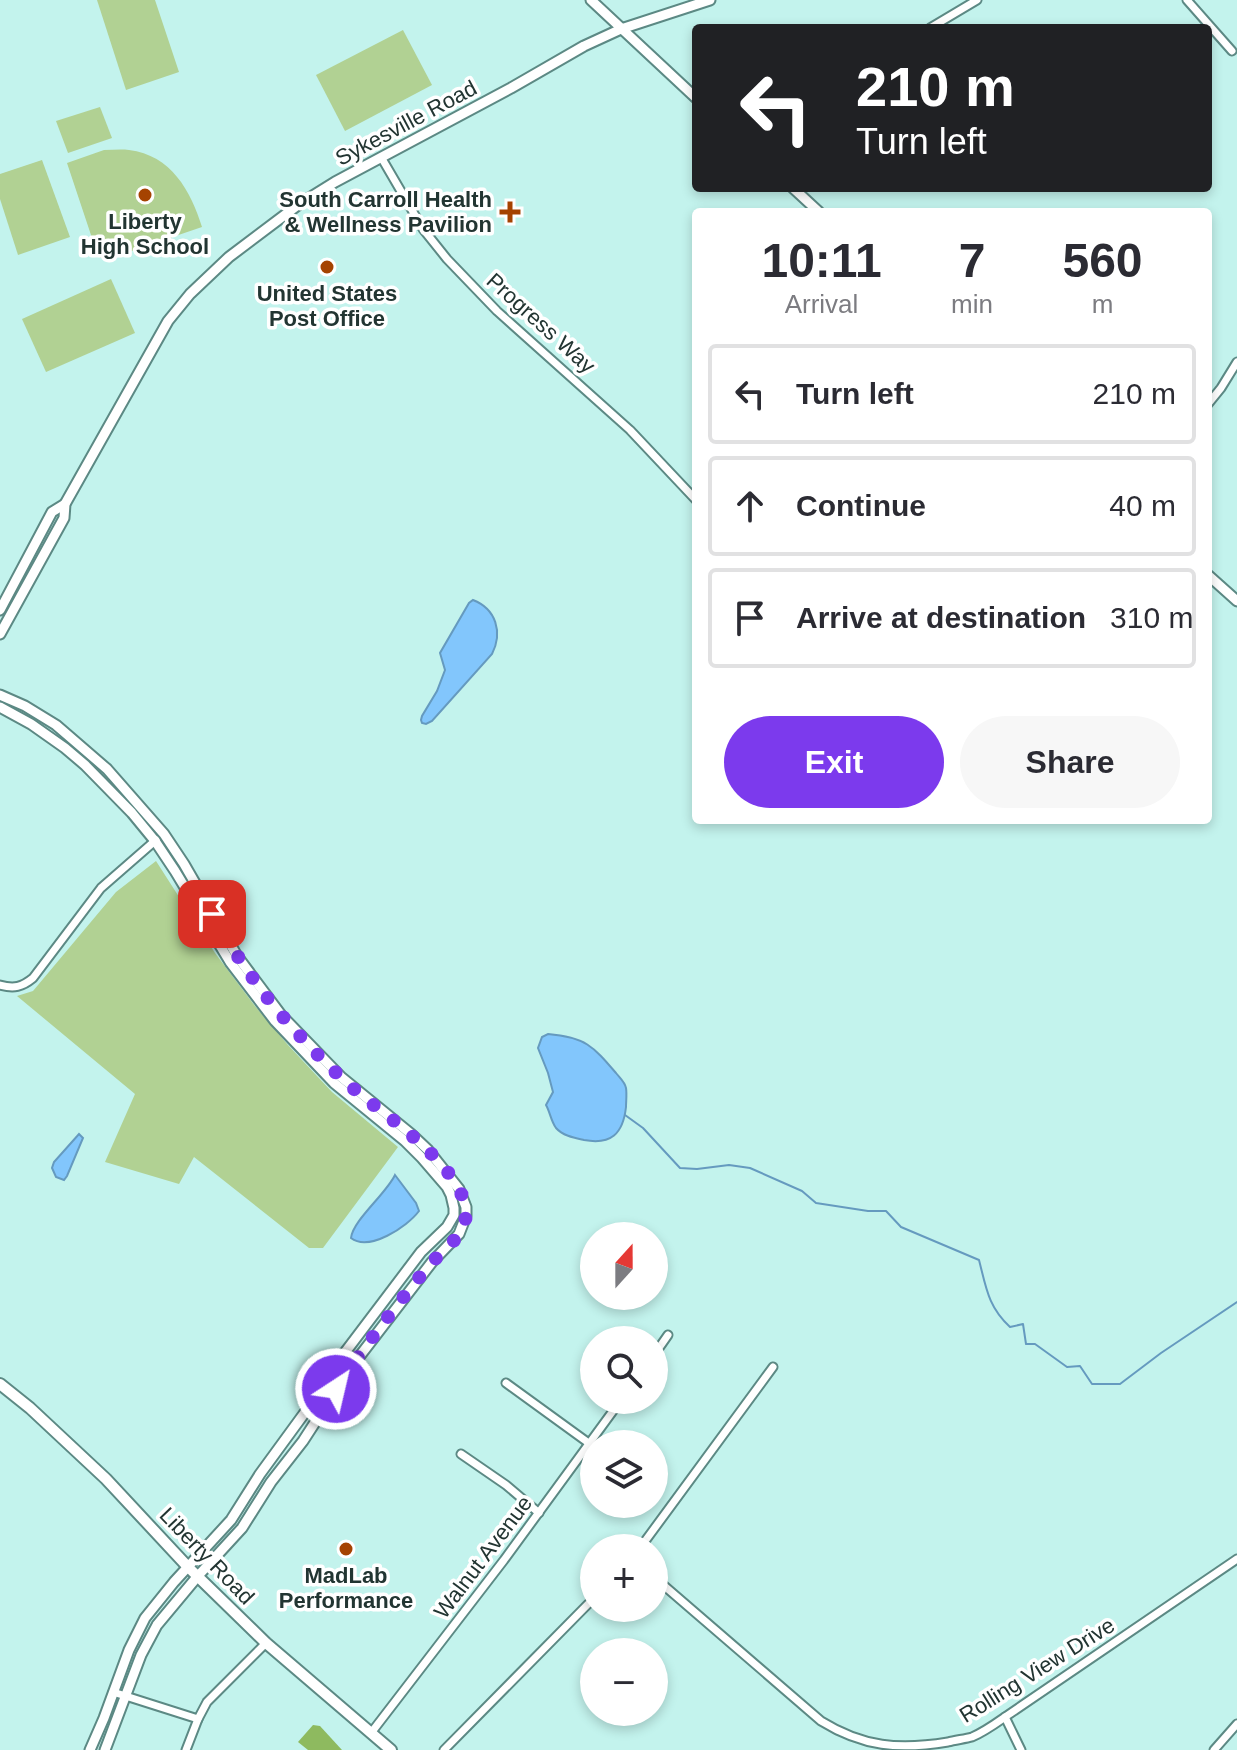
<!DOCTYPE html>
<html lang="en">
<head>
<meta charset="utf-8">
<style>
  body { margin:0; font-family:Helvetica,sans-serif; background:#f7f7f7; color:#2b2b33; height:100vh; display:flex; flex-direction:column; font-size:30px; white-space:nowrap }
  * { box-sizing:border-box; margin:0 }
  p { font-size:26px; color:#7c7c81 }
  .icon { flex:none; width:44px; height:44px; fill:none; stroke:currentColor; stroke-width:2; stroke-linecap:round; stroke-linejoin:round }
  .map { position:relative; flex:1; overflow:hidden }
  .details { position:absolute; left:692px; top:208px; width:520px; height:616px; display:flex; flex-direction:column; background:#fff; border-radius:8px; box-shadow:0 4px 12px #0003 }
  .details>* { flex:none }
  .banner { position:absolute; left:692px; top:24px; width:520px; height:168px; border-radius:8px; box-shadow:0 4px 12px #0003; background:#202124; color:#fff; overflow:hidden }
  .needle { width:52px; rotate:21deg }
  .controls { position:absolute; left:580px; top:1222px; display:grid; gap:16px }
  .controls a { display:grid; place-items:center; width:88px; height:88px; border-radius:50%; background:#fff; box-shadow:0 4px 12px #0003; font-size:40px }
  .pin { position:absolute; display:grid; place-items:center; width:68px; height:68px; color:#fff; margin:-34px; border-radius:16px; box-shadow:0 4px 12px #0006 }
  .me { position:absolute; width:88px; margin:-44px; rotate:35deg; stroke-linejoin:round; filter:drop-shadow(0 0 6px #0008) }
  .turn { display:flex; align-items:center; gap:28px; height:168px; padding:0 32px; font-size:36px }
  .turn .icon { width:104px; height:104px; stroke-width:2.5 }
  .turn b { display:block; font-size:56px; line-height:68px }
  .eta { display:flex; justify-content:space-evenly; align-items:center; height:136px; text-align:center }
  .eta b { font-size:48px; font-weight:600; line-height:56px }
  .button { display:flex; gap:16px; margin-top:auto; padding:16px 32px }
  .button a { flex:1; height:92px; border-radius:48px; background:#7c3aed; color:#fff; font-size:32px; font-weight:600; line-height:92px; text-align:center }
  .button a+a { background:#f7f7f7; color:#2b2b33 }
  ul { padding:0; list-style:none }
  li { display:flex; align-items:center; gap:24px; height:100px; margin:0 16px 12px; padding:0 16px; border:4px solid #e1e1e2; border-radius:8px }
  li div { flex:1 }
  li b { display:block; font-size:30px }
  li em { font-style:normal }
  .map>svg:first-child { display:block }
  .green { fill:#b1d193 }
  .forest { fill:#8eba5f }
  .water { fill:#82c6fc; stroke:#659abf; stroke-width:2 }
  .lines { fill:none; stroke-linecap:round; stroke-linejoin:round }
  .stream { stroke:#659abf; stroke-width:2 }
  .street-casing { stroke:#5c8984; stroke-width:11 }
  .secondary-casing { stroke:#5c8984; stroke-width:13 }
  .primary-casing { stroke:#5c8984; stroke-width:14 }
  .street { stroke:#fff; stroke-width:7 }
  .secondary { stroke:#fff; stroke-width:9 }
  .primary { stroke:#fff; stroke-width:10 }
  .route { stroke:#7c3aed; stroke-width:14; stroke-dasharray:0 25.2 }
  .poi-dot { fill:#a54301; stroke:#fff; stroke-width:3 }
  .labels { text-anchor:middle; dominant-baseline:central; stroke-width:7; stroke-linejoin:round; paint-order:stroke }
  .street-label { font-size:22px; fill:#223532; stroke:#fff }
  .poi-label { font-size:22px; font-weight:bold; fill:#223532; stroke:#fff }
</style>
</head>
<body>
<div class="map">
<svg width="1237" height="1750" viewBox="0 0 1237 1750">
  <rect width="100%" height="100%" fill="#c3f3ed"/>
  <!-- green -->
  <g class="green">
    <polygon points="97,0 155,0 179,72 126,90"/>
    <polygon points="403,30 432,85 345,131 316,75"/>
    <polygon points="100,107 112,138 68,153 56,121"/>
    <path d="M104,150C112,150 121,149 129,150C171,155 191,191 202,227L105,260L98,256L67,163Z"/>
    <polygon points="42,160 70,237 18,255 0,199 0,174"/>
    <polygon points="111,279 135,333 46,372 22,319"/>
    <polygon points="156,861 215,953 255,1006 288,1045 332,1092 398,1147 323,1248 309,1248 194,1157 179,1184 105,1162 135,1094 17,996 33,991 116,892"/>
  </g>
  <!-- forest -->
  <polygon class="forest" points="313,1725 320,1726 342,1750 308,1750 298,1742"/>
  <!-- water -->
  <g class="water">
    <path d="M473,600C496,609 503,632 492,654L432,721L426,724L422,723L421,720L422,716L437,691L445,670L440,653L469,603Z"/>
    <path d="M548,1034C585,1037 593,1046 616,1073C620,1078 625,1082 626,1088C627,1094 626,1101 626,1107C623,1134 611,1145 584,1140C575,1138 563,1136 556,1128C551,1121 550,1112 546,1105L553,1092L548,1073L538,1048L542,1037Z"/>
    <polygon points="79,1134 83,1138 67,1176 64,1180 56,1177 52,1168 54,1162"/>
    <path d="M395,1175L416,1203L419,1211C407,1227 369,1252 351,1238C353,1220 386,1194 395,1175Z"/>
  </g>
  <g class="lines">
    <!-- stream -->
    <path class="stream" d="M625,1115L643,1128L680,1168L697,1169L729,1165L750,1168L802,1191L816,1203L868,1211H886L901,1227L979,1260C986,1287 988,1307 1010,1327L1023,1324L1026,1344H1035L1067,1367L1080,1366L1092,1384H1120L1161,1353L1237,1302"/>
    <!-- street casing -->
    <g class="street-casing">
      <g id="street">
        <polyline points="1187,0 1232,51"/>
        <polyline points="930,28 977,0"/>
        <polyline points="381,157 423,229 447,259 497,311 630,430 696,500"/>
        <polyline points="1208,404 1221,388 1237,362"/>
        <path d="M0,985C14,989 22,987 33,978L101,888L156,840"/>
        <polyline points="654,1355 668,1335"/>
        <polyline points="506,1383 590,1444"/>
        <polyline points="461,1454 506,1485 539,1513"/>
        <polyline points="640,1548 773,1367"/>
        <path d="M654,1577L821,1721C863,1747 899,1750 948,1742C955,1740 965,1739 972,1737C984,1732 995,1724 1005,1717L1237,1559"/>
        <polyline points="113,1692 198,1719"/>
        <polyline points="1005,1717 1021,1750"/>
        <polyline points="371,1733 504,1560 621,1400"/>
        <polyline points="186,1750 198,1719 207,1702 266,1643"/>
        <polyline points="444,1750 594,1598"/>
        <polyline points="1214,1750 1237,1724"/>
      </g>
    </g>
    <!-- secondary casing -->
    <g class="secondary-casing">
      <g id="secondary">
        <polyline points="591,0 696,98"/>
        <polyline points="793,188 819,212"/>
        <polyline points="1208,575 1237,601"/>
        <polyline points="0,610 52,512 65,504"/>
        <polyline points="0,634 64,518 65,504 168,321 190,294 229,257 298,205 335,182 511,88 584,46 621,29 710,0"/>
        <polyline points="0,695 25,706 56,725 107,769 164,834 184,864 237,956 281,1015 341,1077 411,1134 428,1150 459,1189 466,1207 466,1216 459,1234 432,1262 349,1370 303,1441 271,1482 242,1528 197,1577 157,1625 141,1655 105,1750"/>
        <polyline points="0,707 31,724 65,748 85,765 132,813 155,841 175,871 230,962 275,1021 334,1083 405,1141 422,1158 447,1187 451,1195 454,1208 454,1215 447,1227 421,1252 337,1363 306,1411 260,1474 231,1520 174,1582 145,1618 129,1650 104,1718 90,1750"/>
      </g>
    </g>
    <!-- primary casing -->
    <g class="primary-casing">
      <polyline id="primary" points="0,1384 30,1408 106,1479 188,1567 266,1643 391,1750"/>
    </g>
    <!-- street -->
    <use href="#street" class="street"/>
    <!-- secondary -->
    <use href="#secondary" class="secondary"/>
    <!-- primary -->
    <use href="#primary" class="primary"/>
  </g>
  <g class="lines">
    <!-- route -->
    <path class="route" d="M212,914C237,958 266,1000 301,1037C320,1058 340,1077 362,1096C392,1120 483,1182 463,1227C457,1242 437,1255 427,1268C395,1307 364,1347 336,1389"/>
  </g>
  <!-- markers -->
  <g class="poi-dot">
    <circle cx="145" cy="195" r="8"/>
    <path d="M506 200h8v8h8v8h-8v8h-8v-8h-8v-8h8z"/>
    <circle cx="327" cy="267" r="8"/>
    <circle cx="346" cy="1549" r="8"/>
  </g>
  <g class="labels">
    <!-- street labels -->
    <g class="street-label">
      <text transform="translate(406 123) rotate(-28)">Sykesville Road</text>
      <text transform="translate(541 323) rotate(42)">Progress Way</text>
      <text transform="translate(207 1556) rotate(46)">Liberty Road</text>
      <text transform="translate(483 1557) rotate(-53)">Walnut Avenue</text>
      <text transform="translate(1037 1670) rotate(-32)">Rolling View Drive</text>
    </g>
    <!-- poi labels -->
    <g class="poi-label">
      <text x="492" y="199" text-anchor="end">South Carroll Health<tspan x="492" dy="25">&amp; Wellness Pavilion</tspan></text>
      <text x="145" y="221">Liberty<tspan x="145" dy="25">High School</tspan></text>
      <text x="327" y="293">United States<tspan x="327" dy="25">Post Office</tspan></text>
      <text x="346" y="1575">MadLab<tspan x="346" dy="25">Performance</tspan></text>
    </g>
  </g>
</svg>
<div class="controls">
<a><svg class="needle" viewBox="-14 -14 28 28"><path d="M0-13l5 13h-10z" fill="#e53935"/><path d="M0 13l5-13h-10z" fill="#7c7c81"/></svg></a>
<a><svg class="icon" aria-label="search" viewBox="0 0 24 24"><circle cx="10" cy="10" r="6"/><path d="M15 15l6 6"/></svg></a>
<a><svg class="icon" aria-label="layers" viewBox="0 0 24 24"><path d="M12 4l9 5-9 5-9-5zM3 14l9 5 9-5"/></svg></a>
<a>+</a>
<a>−</a>
</div>
<div class="pin" style="left:212px;top:914px;background:#d93025"><svg class="icon" aria-label="arrive" viewBox="0 0 24 24"><path d="M6 21V4h12l-3 4 3 4H6"/></svg></div>
<svg class="me" style="left:336px;top:1389px" viewBox="-20 -20 40 40"><circle r="17" fill="#7c3aed" stroke="#fff" stroke-width="3"/><path d="M0-11L8 9 0 5-8 9z" fill="#fff"/></svg>
<div class="banner">
<div class="turn"><svg class="icon" aria-label="left" viewBox="0 0 24 24"><path d="M17 20v-9H6M10 6l-5 5 5 5"/></svg><div><b>210 m</b>Turn left</div></div>
</div>
<section class="details">
<div class="eta">
<div><b>10:11</b><p>Arrival</p></div>
<div><b>7</b><p>min</p></div>
<div><b>560</b><p>m</p></div>
</div>
<ul>
<li><svg class="icon" aria-label="left" viewBox="0 0 24 24"><path d="M17 20v-9H6M10 6l-5 5 5 5"/></svg><div><b>Turn left</b></div><em>210 m</em></li>
<li><svg class="icon" aria-label="ahead" viewBox="0 0 24 24"><path d="M12 20V5M6 11l6-6 6 6"/></svg><div><b>Continue</b></div><em>40 m</em></li>
<li><svg class="icon" aria-label="arrive" viewBox="0 0 24 24"><path d="M6 21V4h12l-3 4 3 4H6"/></svg><div><b>Arrive at destination</b></div><em>310 m</em></li>
</ul>
<div class="button"><a>Exit</a><a>Share</a></div>
</section>
</div>
</body>
</html>
